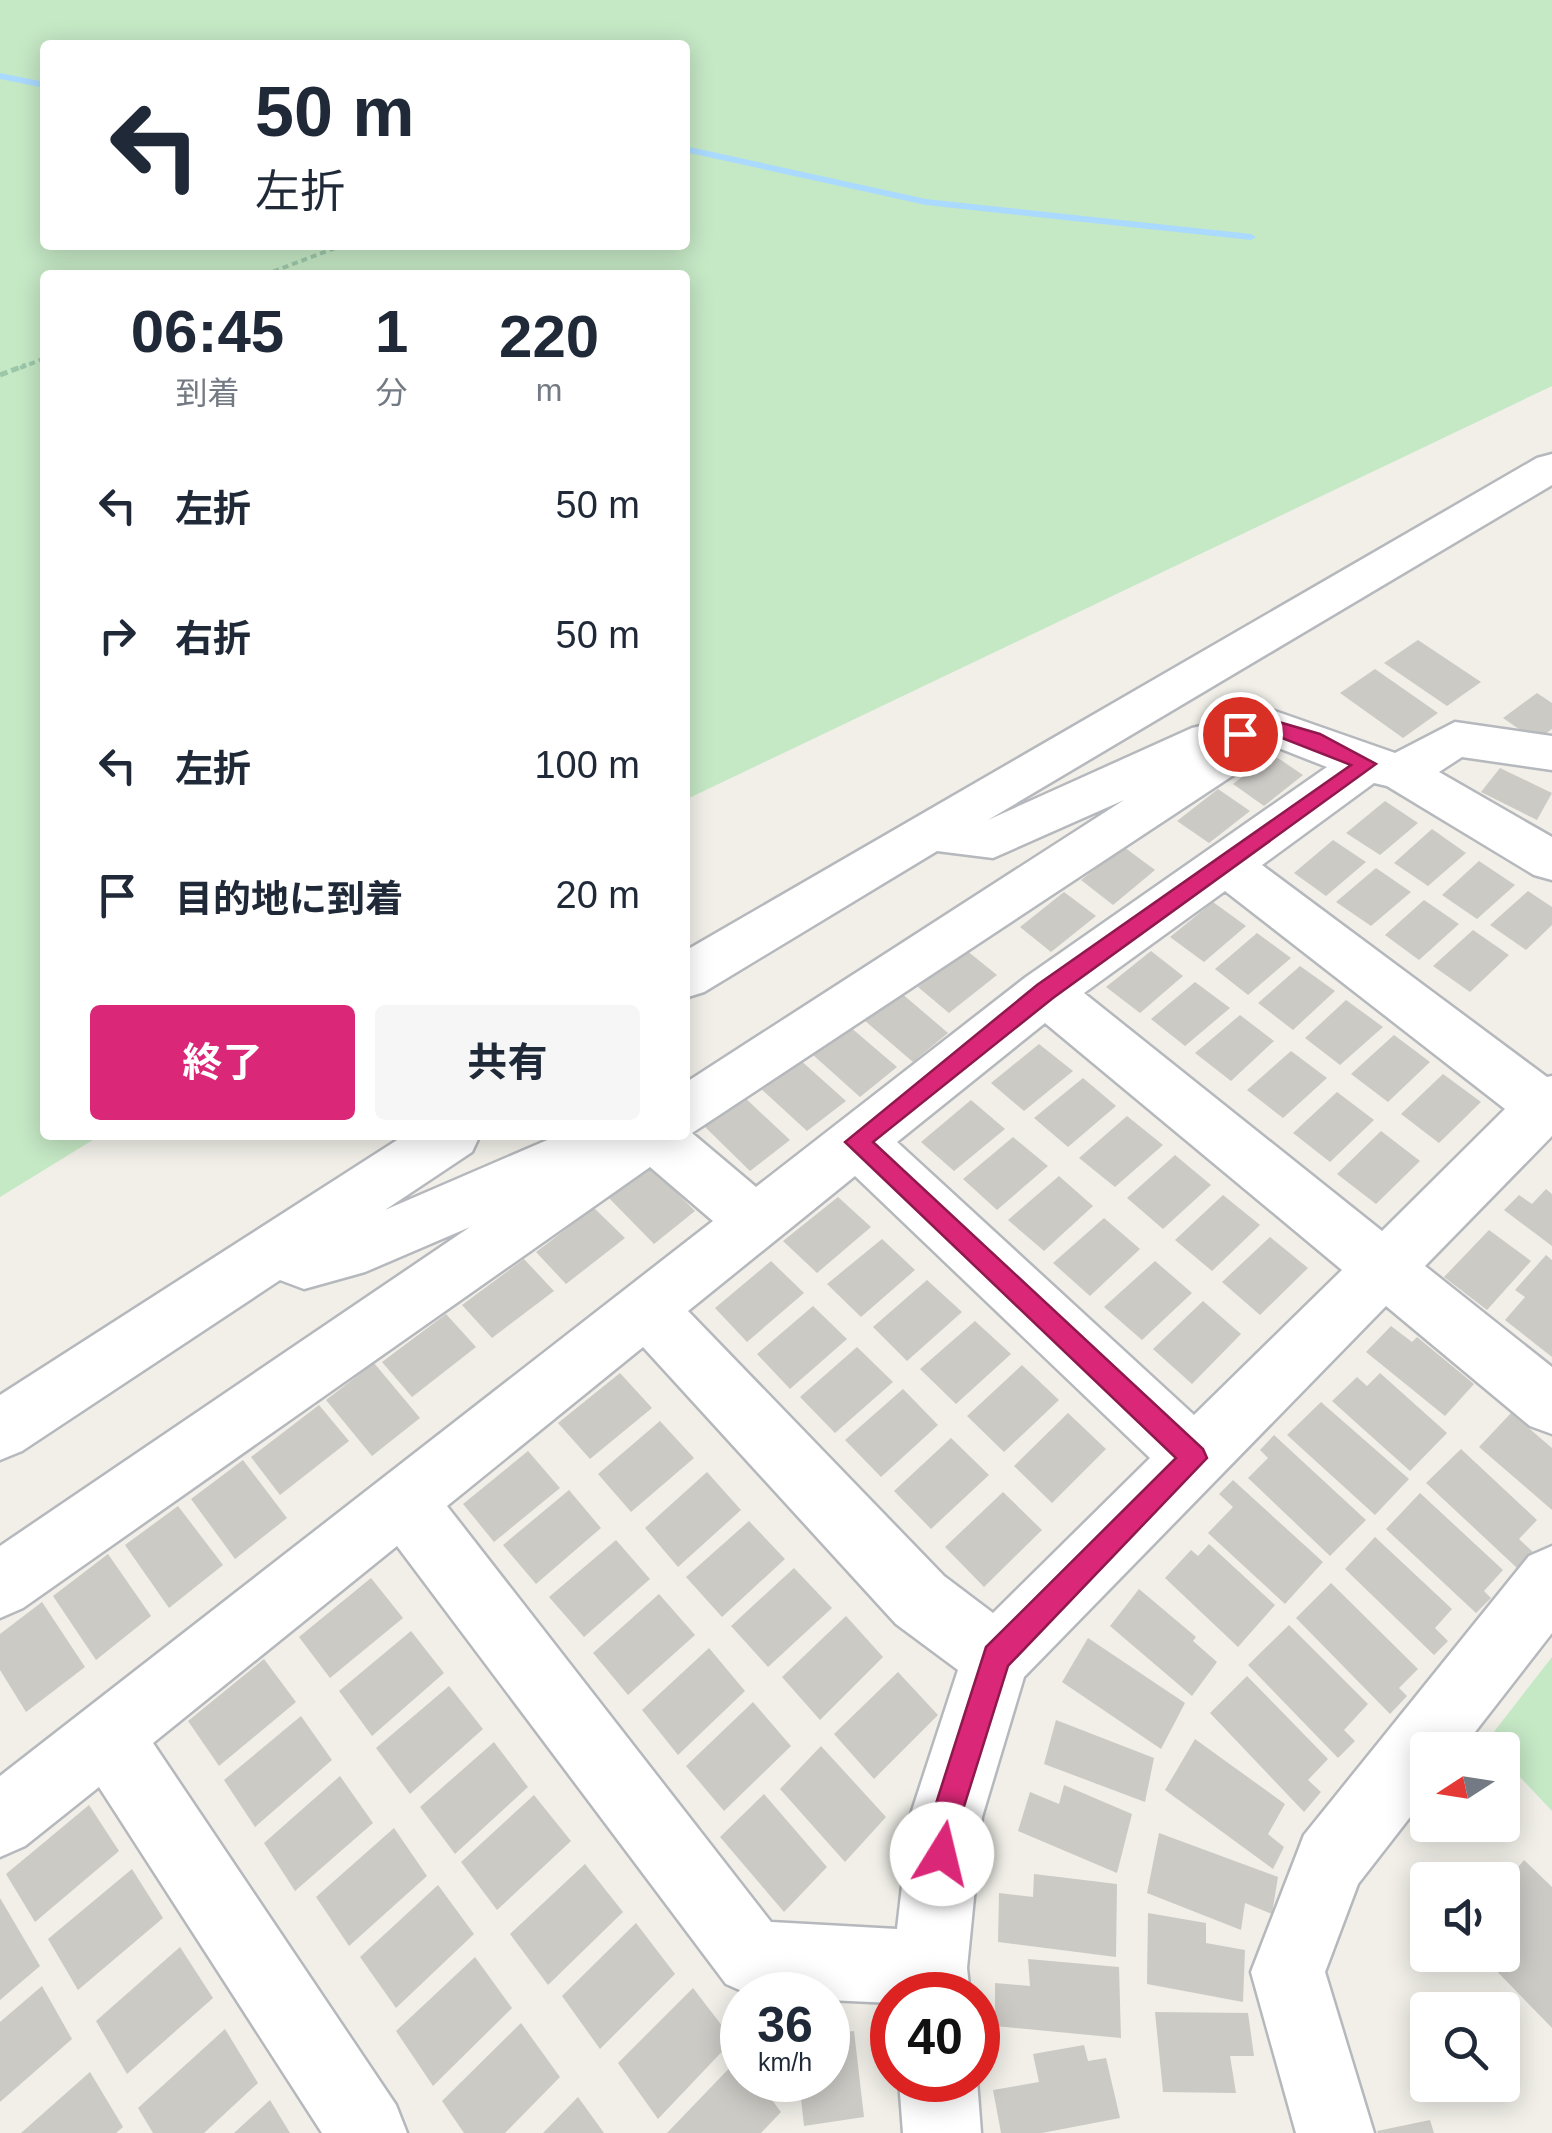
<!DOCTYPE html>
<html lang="ja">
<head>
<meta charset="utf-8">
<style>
  body { margin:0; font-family:Arial,"Noto Sans JP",sans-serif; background:#f6f6f7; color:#1f2937; height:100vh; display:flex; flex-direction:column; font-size:38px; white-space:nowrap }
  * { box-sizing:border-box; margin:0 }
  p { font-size:32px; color:#747a83 }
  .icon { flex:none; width:55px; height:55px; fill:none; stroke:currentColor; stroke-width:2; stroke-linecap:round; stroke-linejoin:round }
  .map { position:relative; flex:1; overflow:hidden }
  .details { position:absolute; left:40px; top:270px; width:650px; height:870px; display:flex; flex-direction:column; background:#fff; border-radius:10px; box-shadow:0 5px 25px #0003 }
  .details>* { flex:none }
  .hud { position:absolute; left:40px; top:40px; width:650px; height:210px; border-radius:10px; box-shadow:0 5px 25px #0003; background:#fff; color:#1f2937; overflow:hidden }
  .needle { width:65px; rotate:258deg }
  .tools { position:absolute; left:1410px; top:1732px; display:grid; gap:20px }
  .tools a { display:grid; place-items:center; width:110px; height:110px; border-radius:10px; background:#fff; box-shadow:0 5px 25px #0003; font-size:50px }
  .speed { position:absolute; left:720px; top:1972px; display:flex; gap:20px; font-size:50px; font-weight:700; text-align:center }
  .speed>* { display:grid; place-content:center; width:130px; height:130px; border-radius:50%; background:#fff; box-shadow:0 5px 25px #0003; line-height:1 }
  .speed small { font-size:25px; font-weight:400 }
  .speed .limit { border:15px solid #d22; background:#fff; color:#111 }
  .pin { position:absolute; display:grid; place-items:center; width:85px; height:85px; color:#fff; margin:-42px; border:5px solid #fff; border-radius:50%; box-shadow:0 2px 10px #0007 }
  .me { position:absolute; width:110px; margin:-55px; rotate:9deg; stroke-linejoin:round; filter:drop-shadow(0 0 8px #0008) }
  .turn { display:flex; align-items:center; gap:35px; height:210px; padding:0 50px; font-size:45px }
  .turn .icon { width:130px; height:130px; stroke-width:2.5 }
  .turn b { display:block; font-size:70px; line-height:85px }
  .eta { display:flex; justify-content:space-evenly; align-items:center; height:170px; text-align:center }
  .eta b { font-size:60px; font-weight:700; line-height:70px }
  .primary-button { display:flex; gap:20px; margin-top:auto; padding:20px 50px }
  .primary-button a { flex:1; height:115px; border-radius:10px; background:#db2777; color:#fff; font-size:40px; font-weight:700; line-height:115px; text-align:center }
  .primary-button a+a { background:#f6f6f7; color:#1f2937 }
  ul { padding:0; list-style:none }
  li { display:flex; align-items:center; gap:30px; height:130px; padding:0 50px }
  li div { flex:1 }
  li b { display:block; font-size:38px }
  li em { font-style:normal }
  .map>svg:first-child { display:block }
  .green { fill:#c5e8c5; fill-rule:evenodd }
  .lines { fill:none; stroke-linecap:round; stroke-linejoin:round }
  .stream { fill:#aadaff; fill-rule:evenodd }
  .building { fill:#cccac5 }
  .minor-casing { stroke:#b5b8bc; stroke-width:5 }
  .path-far1 { stroke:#9cc7a9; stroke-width:4; stroke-dasharray:6 4; stroke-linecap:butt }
  .path { stroke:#9cc7a9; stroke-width:5; stroke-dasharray:8 4; stroke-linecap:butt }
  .minor { fill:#fff; fill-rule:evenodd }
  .route { fill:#db2777; stroke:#8e194d; stroke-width:2.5 }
</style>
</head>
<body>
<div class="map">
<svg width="1552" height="2133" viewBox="0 0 1552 2133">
  <rect width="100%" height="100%" fill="#f1efe8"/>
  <!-- green -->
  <g class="green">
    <path d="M0,0H1552V386L685,800V275H45V1135H101L0,1197ZM45,45H685V245H45Z"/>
    <polygon points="1552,1657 1552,1811 1503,1759 1502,1750 1494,1750 1486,1742"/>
  </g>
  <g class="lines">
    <!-- stream -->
    <g class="stream">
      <polygon points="0,73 45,82 45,88 0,79"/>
      <polygon points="685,146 926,199 1251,234 1256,237 1251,240 926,205 685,152"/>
    </g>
  </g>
  <!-- building -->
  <g class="building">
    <polygon points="1418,640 1481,682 1447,706 1384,663"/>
    <polygon points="1375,669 1438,713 1403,738 1340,693"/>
    <polygon points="1537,693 1552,703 1552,729 1536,741 1503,718"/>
    <polygon points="1272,754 1303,775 1264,806 1233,784"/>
    <polygon points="1500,768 1552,793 1537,820 1481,792"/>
    <polygon points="1218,789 1250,811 1209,843 1177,821"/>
    <polygon points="1385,801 1418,823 1380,855 1346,833"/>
    <polygon points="1432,829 1466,853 1428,886 1394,863"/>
    <polygon points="1333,840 1366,862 1326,896 1294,873"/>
    <polygon points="1124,847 1155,870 1113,905 1081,880"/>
    <polygon points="1479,861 1515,885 1477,919 1442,895"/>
    <polygon points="1376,868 1411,892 1371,926 1336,902"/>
    <polygon points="1528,891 1552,907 1552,925 1526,950 1490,925"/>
    <polygon points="1064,892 1096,916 1051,952 1020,927"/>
    <polygon points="1424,900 1459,924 1419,960 1385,935"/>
    <polygon points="1213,902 1246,926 1204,962 1170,937"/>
    <polygon points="1473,930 1509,955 1470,992 1433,966"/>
    <polygon points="1257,933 1291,958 1248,995 1215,969"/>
    <polygon points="966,950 997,975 949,1013 918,987"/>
    <polygon points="1151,951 1183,976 1140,1013 1106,987"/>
    <polygon points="1300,966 1335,991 1293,1030 1258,1003"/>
    <polygon points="1195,982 1230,1008 1185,1046 1151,1019"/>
    <polygon points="900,992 948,1033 913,1062 864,1020"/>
    <polygon points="1346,1000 1383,1027 1340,1065 1305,1038"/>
    <polygon points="1240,1015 1274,1041 1231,1081 1195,1053"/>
    <polygon points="849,1026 897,1067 860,1097 812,1054"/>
    <polygon points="1394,1035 1430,1062 1388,1102 1351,1074"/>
    <polygon points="1039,1044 1073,1071 1024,1111 991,1083"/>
    <polygon points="1291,1051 1327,1078 1283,1118 1247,1090"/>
    <polygon points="798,1058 846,1101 807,1131 759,1087"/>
    <polygon points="1443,1074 1481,1102 1439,1143 1401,1114"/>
    <polygon points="1083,1078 1116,1106 1068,1147 1034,1118"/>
    <polygon points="1337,1092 1374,1120 1330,1162 1293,1133"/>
    <polygon points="742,1095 790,1140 750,1171 703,1125"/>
    <polygon points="971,1100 1005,1129 954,1171 921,1142"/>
    <polygon points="1127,1116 1163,1145 1115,1187 1079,1158"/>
    <polygon points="1381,1131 1420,1161 1376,1204 1337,1174"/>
    <polygon points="1013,1137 1048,1166 997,1210 963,1179"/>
    <polygon points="1175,1155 1211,1185 1163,1229 1127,1198"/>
    <polygon points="648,1164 695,1211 654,1244 607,1196"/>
    <polygon points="1059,1176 1093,1206 1044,1251 1008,1220"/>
    <polygon points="1546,1189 1552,1194 1552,1246 1504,1210 1519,1195 1532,1204"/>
    <polygon points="1223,1195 1260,1225 1212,1271 1175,1240"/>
    <polygon points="838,1197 871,1227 817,1273 783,1241"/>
    <polygon points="594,1208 625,1238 566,1284 536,1252"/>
    <polygon points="1104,1218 1140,1249 1090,1296 1053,1263"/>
    <polygon points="1489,1230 1531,1261 1487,1310 1444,1277"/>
    <polygon points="1270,1237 1308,1268 1260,1315 1222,1282"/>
    <polygon points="882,1239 915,1270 861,1317 827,1284"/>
    <polygon points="1546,1255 1552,1260 1552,1357 1505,1320 1525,1297 1515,1290"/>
    <polygon points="524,1259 554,1291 492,1338 462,1305"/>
    <polygon points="771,1261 804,1293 747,1342 715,1308"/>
    <polygon points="1155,1261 1192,1293 1142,1340 1104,1307"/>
    <polygon points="927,1280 962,1312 907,1361 873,1327"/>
    <polygon points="1203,1301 1241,1334 1192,1384 1153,1349"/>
    <polygon points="813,1306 847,1339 790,1389 757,1354"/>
    <polygon points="446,1314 476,1347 412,1397 382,1362"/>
    <polygon points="975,1321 1011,1354 956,1404 920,1369"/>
    <polygon points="1391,1326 1412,1342 1417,1337 1474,1384 1445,1416 1366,1352"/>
    <polygon points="857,1347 893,1382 835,1433 800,1397"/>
    <polygon points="374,1363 420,1418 372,1456 326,1400"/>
    <polygon points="1022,1365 1059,1400 1004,1452 967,1416"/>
    <polygon points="620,1373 652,1408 590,1459 558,1423"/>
    <polygon points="1380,1373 1447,1433 1410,1471 1332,1401 1357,1377 1367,1386"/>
    <polygon points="903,1389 938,1425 881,1477 845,1440"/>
    <polygon points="1321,1402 1409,1479 1375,1515 1287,1435"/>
    <polygon points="319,1405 349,1441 280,1495 251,1457"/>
    <polygon points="1068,1413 1106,1449 1052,1503 1014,1466"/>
    <polygon points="1511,1413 1552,1448 1552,1510 1479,1447"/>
    <polygon points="660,1421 694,1458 631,1512 598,1474"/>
    <polygon points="1274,1435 1366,1520 1330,1556 1248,1478 1268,1458 1260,1450"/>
    <polygon points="951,1438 989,1475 931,1529 894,1491"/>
    <polygon points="1461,1449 1537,1520 1519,1539 1533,1552 1517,1568 1426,1483"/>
    <polygon points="528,1451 560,1488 494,1542 463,1504"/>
    <polygon points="243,1460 287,1518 235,1559 191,1499"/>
    <polygon points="707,1472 741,1510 678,1567 645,1528"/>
    <polygon points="1233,1480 1323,1562 1285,1604 1208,1533 1233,1507 1219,1494"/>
    <polygon points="569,1490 601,1528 536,1584 503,1545"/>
    <polygon points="1003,1492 1042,1530 984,1587 945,1547"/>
    <polygon points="1420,1493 1503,1570 1484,1591 1491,1598 1476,1613 1386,1529"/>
    <polygon points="178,1506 223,1565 169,1608 125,1545"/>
    <polygon points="749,1521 785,1559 722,1617 686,1577"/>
    <polygon points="1375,1537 1452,1609 1435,1628 1448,1641 1434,1655 1345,1569"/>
    <polygon points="616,1540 650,1579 584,1637 549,1597"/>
    <polygon points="1209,1544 1275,1605 1238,1647 1165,1578 1191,1550 1198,1556"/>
    <polygon points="108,1554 151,1616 96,1660 53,1596"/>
    <polygon points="794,1568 832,1608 768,1667 731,1626"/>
    <polygon points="371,1578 403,1618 330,1678 299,1637"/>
    <polygon points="1331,1583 1418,1669 1399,1688 1407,1696 1390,1714 1296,1618"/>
    <polygon points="1139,1589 1196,1637 1193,1641 1217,1662 1192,1696 1110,1626"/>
    <polygon points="659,1594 695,1635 628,1695 593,1653"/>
    <polygon points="42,1602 85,1667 26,1712 0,1670 0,1634"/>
    <polygon points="846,1616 883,1657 820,1720 782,1677"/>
    <polygon points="1289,1625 1368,1704 1344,1730 1355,1741 1338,1758 1248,1665"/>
    <polygon points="411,1631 444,1673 372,1736 339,1691"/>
    <polygon points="1088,1638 1185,1703 1161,1749 1062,1682"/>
    <polygon points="709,1648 745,1691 678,1755 642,1710"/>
    <polygon points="264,1659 296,1702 219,1766 188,1721"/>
    <polygon points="898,1672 938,1715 874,1779 834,1734"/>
    <polygon points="1247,1676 1328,1759 1308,1780 1321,1792 1304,1812 1210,1713"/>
    <polygon points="449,1686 483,1729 410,1794 376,1748"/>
    <polygon points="753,1702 791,1746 724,1811 686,1766"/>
    <polygon points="301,1716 332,1760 255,1827 224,1780"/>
    <polygon points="1056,1720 1154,1758 1145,1802 1044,1764"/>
    <polygon points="1195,1739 1285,1804 1268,1834 1284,1847 1273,1869 1165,1790"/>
    <polygon points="494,1742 528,1787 455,1854 420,1807"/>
    <polygon points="821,1746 886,1817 845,1862 780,1789"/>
    <polygon points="340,1776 373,1823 295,1891 264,1843"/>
    <polygon points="1064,1785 1132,1814 1117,1873 1018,1831 1030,1792 1059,1804"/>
    <polygon points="764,1794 827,1867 784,1912 720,1837"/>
    <polygon points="534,1795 571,1841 497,1910 461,1862"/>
    <polygon points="89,1805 119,1851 35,1922 6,1874"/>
    <polygon points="394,1828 427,1876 349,1946 316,1897"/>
    <polygon points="1159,1833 1278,1877 1272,1914 1245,1903 1241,1930 1147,1893"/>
    <polygon points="1524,1860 1552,1887 1552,2028 1481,1955 1502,1955 1502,1887"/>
    <polygon points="585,1864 623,1912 548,1985 510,1934"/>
    <polygon points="132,1869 163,1918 78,1990 48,1939"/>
    <polygon points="1034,1874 1117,1884 1116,1957 998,1942 999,1893 1033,1897"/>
    <polygon points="438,1885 474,1934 396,2008 360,1957"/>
    <polygon points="0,1898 40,1966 0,2000"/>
    <polygon points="1148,1913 1206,1923 1206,1943 1245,1950 1243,2002 1147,1984"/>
    <polygon points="636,1923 675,1974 600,2049 562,1996"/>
    <polygon points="180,1947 213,1998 127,2074 96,2021"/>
    <polygon points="475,1957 512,2008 433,2086 396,2031"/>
    <polygon points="1028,1959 1119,1967 1121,2038 995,2026 995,1983 1030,1986"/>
    <polygon points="42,1986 72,2039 0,2102 0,2022"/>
    <polygon points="693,1988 733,2040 658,2119 618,2063"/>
    <polygon points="1155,2012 1248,2013 1254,2056 1230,2056 1236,2093 1163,2092"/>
    <polygon points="521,2023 560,2077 505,2133 464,2133 442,2101"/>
    <polygon points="225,2029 258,2083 204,2133 153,2133 138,2108"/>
    <polygon points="854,2031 864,2117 804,2126 799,2080 828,2080 828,2034"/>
    <polygon points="1084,2045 1088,2061 1106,2058 1120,2118 1042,2133 1001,2133 993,2090 1039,2082 1033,2054"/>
    <polygon points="739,2058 742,2080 757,2080 781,2112 761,2133 667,2133"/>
    <polygon points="90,2072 123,2127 116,2133 21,2133"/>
    <polygon points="578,2097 604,2133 543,2133"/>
    <polygon points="270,2100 290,2133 234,2133"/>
    <polygon points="1430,2120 1434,2133 1378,2133 1377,2131"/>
  </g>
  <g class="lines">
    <!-- minor casing -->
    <g class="minor-casing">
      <g id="minor">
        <path d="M1552,454V485L988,820L1192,728L1272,710L1395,753L1455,722L1552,736V770L1462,757L1439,772L1552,837V880L1534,875L1387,786L1374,783L1262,865L1547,1077L1552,1076V1136L1425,1266L1552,1367V1434L1530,1426L1386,1306L1024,1677L982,1817L967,1968L970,1995H892V2003L828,2000V1995H751L726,1984L397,1546L153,1743L396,2105L407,2133H322L99,1787L25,1846L0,1857V1776L713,1221L650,1167L23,1608L0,1618V1546L470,1227L365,1272L304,1289L280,1280L22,1451L0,1460V1395L405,1135H480L472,1152L385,1210L559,1135H685V1083L1124,800L993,858L937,851L704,992L685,998V951L1537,458ZM1276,747L1327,767L1026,977L756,1187L692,1133ZM1225,891L1505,1109L1382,1231L1084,993ZM1045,1023L1342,1270L1194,1415L897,1142ZM855,1176L1150,1458L993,1613L944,1576L688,1311ZM643,1347L896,1624L958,1670L910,1817L897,1929L771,1922L447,1506Z"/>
        <polygon points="1552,1546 1552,1633 1461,1750 1428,1750 1428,1794 1358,1884 1325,1972 1374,2133 1296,2133 1251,1972 1294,1861 1304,1835 1529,1556"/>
        <polygon points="899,2080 977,2080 981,2133 903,2133"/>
      </g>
    </g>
    <!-- path-far1 -->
    <g class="path-far1">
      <polyline points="264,275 343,245"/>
      <polyline points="20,368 45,358"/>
    </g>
    <!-- path -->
    <polyline class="path" points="0,375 26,365"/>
    <!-- minor -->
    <use href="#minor" class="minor"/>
  </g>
  <!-- route -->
  <polygon class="route" points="1272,720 1320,734 1376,764 1053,998 873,1142 1203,1449 1207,1458 1008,1666 961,1816 953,1865 942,1869 932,1865 928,1854 932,1816 986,1647 1176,1458 845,1142 1037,985 1351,765 1272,734 1240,741 1231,734 1234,729"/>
</svg>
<div class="tools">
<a><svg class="needle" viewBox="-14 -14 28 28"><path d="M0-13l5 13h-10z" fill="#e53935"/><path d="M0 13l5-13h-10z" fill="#747a83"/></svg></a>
<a><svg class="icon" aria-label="sound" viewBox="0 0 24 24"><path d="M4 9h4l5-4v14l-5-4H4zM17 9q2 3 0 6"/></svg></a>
<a><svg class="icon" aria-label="search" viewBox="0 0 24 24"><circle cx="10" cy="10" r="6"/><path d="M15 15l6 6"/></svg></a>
</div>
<div class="speed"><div>36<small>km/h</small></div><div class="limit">40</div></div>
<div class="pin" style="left:1240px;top:734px;background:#d93025"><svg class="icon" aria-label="arrive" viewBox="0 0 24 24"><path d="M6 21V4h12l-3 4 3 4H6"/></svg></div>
<svg class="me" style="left:942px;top:1854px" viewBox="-20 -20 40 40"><circle r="19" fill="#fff"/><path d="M0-13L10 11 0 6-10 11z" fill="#db2777"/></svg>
<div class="hud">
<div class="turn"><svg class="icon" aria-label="left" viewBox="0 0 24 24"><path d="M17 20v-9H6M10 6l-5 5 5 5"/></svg><div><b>50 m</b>左折</div></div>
</div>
<section class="details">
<div class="eta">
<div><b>06:45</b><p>到着</p></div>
<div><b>1</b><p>分</p></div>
<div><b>220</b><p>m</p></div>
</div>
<ul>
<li><svg class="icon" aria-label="left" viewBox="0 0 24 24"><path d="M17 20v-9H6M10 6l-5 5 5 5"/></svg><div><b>左折</b></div><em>50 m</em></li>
<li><svg class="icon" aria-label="right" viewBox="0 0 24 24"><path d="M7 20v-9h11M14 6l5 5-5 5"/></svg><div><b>右折</b></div><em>50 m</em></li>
<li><svg class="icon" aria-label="left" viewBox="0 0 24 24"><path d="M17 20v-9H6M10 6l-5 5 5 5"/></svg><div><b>左折</b></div><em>100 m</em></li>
<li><svg class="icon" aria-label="arrive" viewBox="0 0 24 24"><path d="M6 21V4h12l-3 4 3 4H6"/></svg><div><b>目的地に到着</b></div><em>20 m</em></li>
</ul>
<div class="primary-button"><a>終了</a><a>共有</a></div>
</section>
</div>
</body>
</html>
